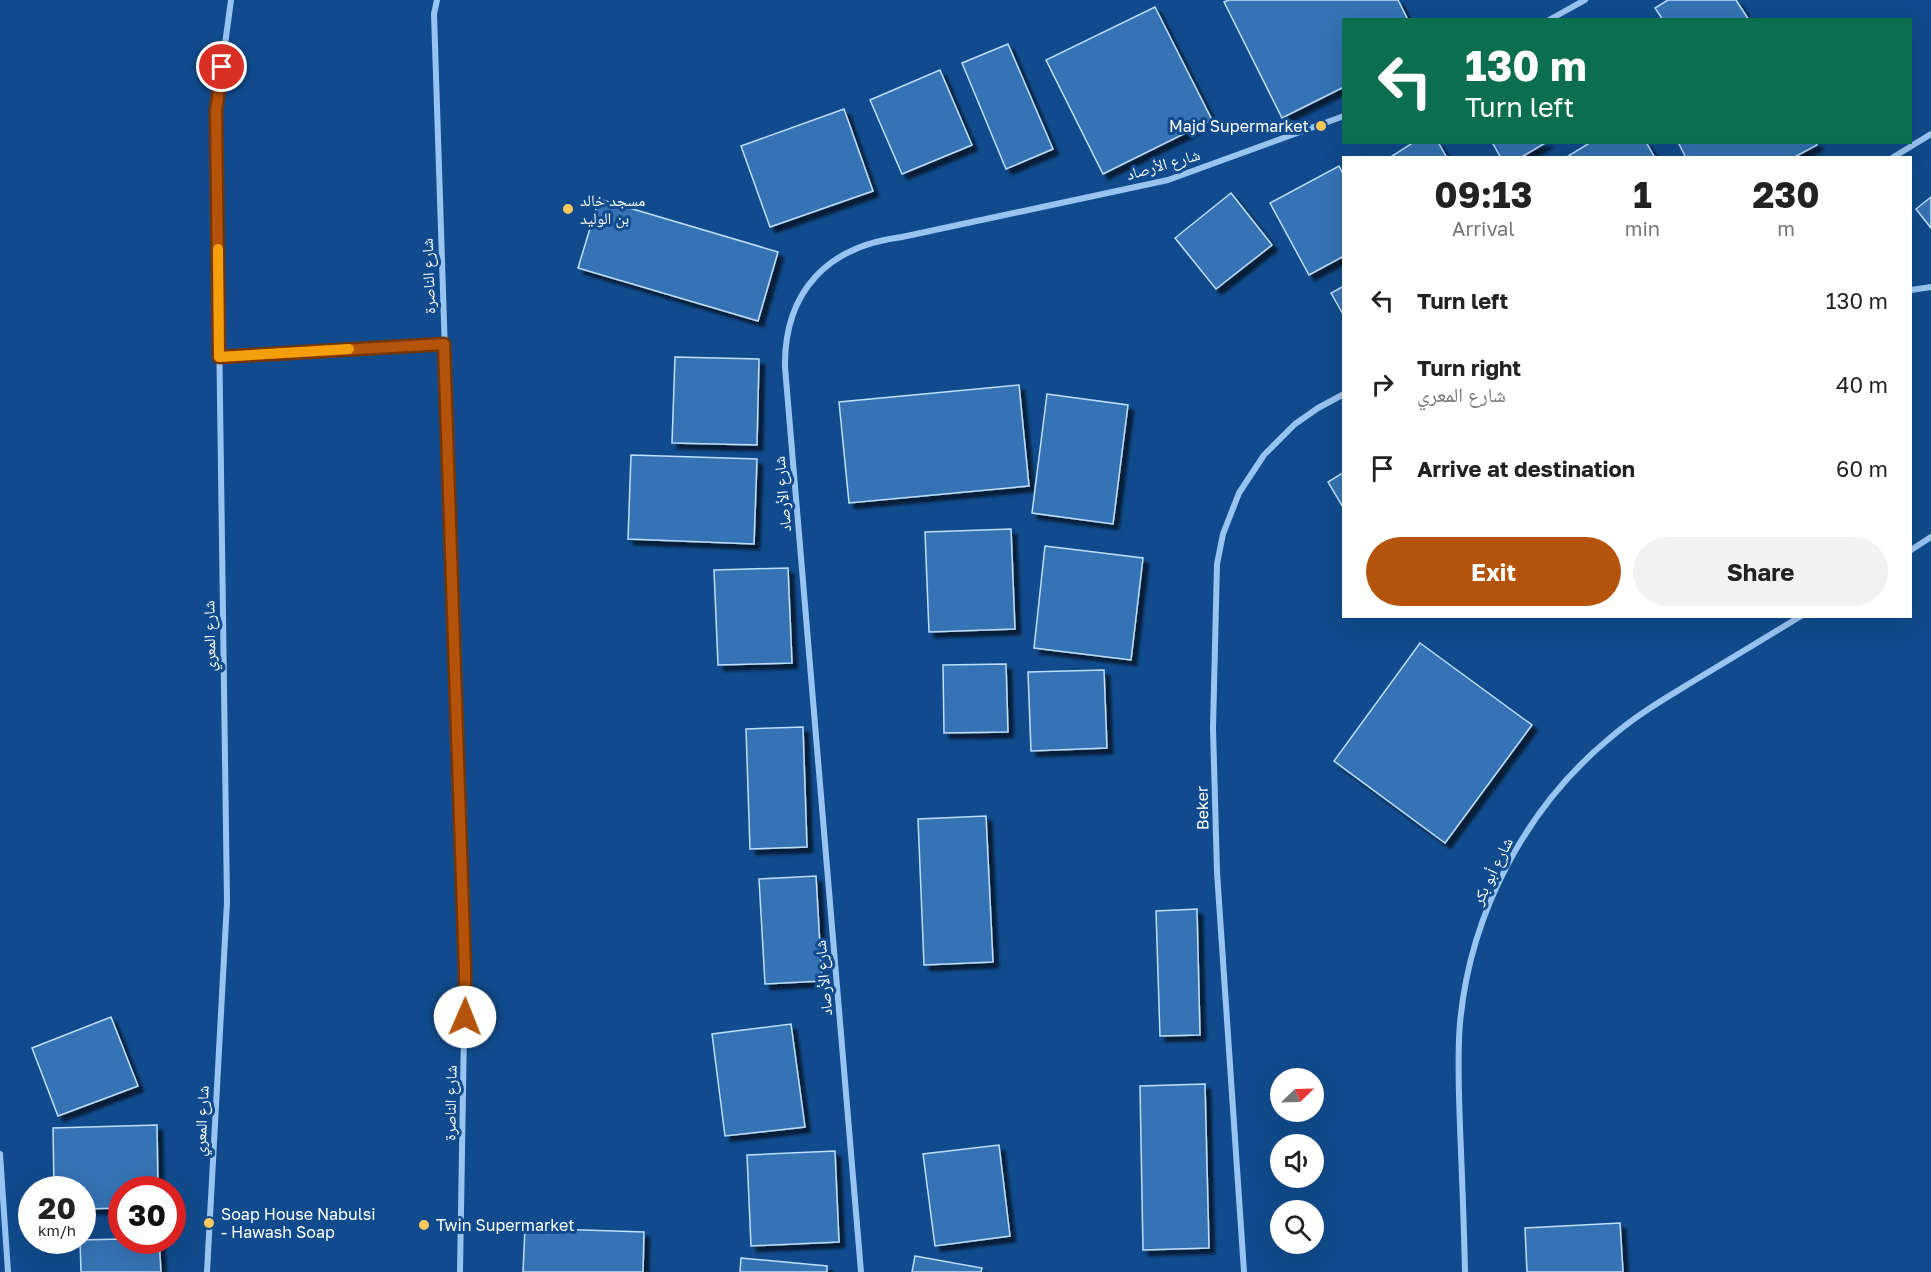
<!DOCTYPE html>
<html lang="en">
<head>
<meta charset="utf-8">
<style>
  body { margin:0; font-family:"Golos Text","Noto Naskh Arabic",sans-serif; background:#f2f2f2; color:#222; height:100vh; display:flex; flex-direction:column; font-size:22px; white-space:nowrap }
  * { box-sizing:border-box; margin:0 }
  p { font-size:20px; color:#767676 }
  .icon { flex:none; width:33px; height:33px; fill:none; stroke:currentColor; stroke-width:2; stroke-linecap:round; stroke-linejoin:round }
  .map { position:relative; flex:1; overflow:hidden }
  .drawer { position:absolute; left:1342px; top:156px; width:570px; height:462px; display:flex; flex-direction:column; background:#fff; border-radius:0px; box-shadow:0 6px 24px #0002 }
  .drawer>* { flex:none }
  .guide { position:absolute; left:1342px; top:18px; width:570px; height:126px; border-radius:0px; box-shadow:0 6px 24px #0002; background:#0b6e4f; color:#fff; overflow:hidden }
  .needle { width:39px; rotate:67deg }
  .tools { position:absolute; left:1270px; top:1068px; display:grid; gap:12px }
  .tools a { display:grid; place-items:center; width:54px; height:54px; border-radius:50%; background:#fff; box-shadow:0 6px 24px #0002; font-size:30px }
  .speed { position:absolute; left:18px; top:1176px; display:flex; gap:12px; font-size:30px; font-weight:700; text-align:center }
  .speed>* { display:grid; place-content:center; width:78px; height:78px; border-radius:50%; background:#fff; box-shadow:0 6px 24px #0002; line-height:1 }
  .speed small { font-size:15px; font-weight:400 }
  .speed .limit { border:9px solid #d22; background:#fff; color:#111 }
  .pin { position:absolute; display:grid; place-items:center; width:51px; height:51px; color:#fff; margin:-26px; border:3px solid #fff; border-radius:50%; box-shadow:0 2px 6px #0007 }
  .me { position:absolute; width:66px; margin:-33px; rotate:1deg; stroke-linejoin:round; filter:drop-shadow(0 0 4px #0008) }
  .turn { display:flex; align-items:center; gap:21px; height:126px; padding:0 24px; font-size:27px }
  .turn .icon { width:78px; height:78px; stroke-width:2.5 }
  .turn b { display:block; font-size:42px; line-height:51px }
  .eta { display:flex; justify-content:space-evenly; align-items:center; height:102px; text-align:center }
  .eta b { font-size:36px; font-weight:700; line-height:42px }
  .button { display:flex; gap:12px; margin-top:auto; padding:12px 24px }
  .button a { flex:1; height:69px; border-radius:36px; background:#b45309; color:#fff; font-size:24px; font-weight:700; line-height:69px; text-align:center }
  .button a+a { background:#f2f2f2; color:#222 }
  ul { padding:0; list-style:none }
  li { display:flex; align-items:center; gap:18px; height:84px; padding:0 24px }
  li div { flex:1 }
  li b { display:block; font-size:22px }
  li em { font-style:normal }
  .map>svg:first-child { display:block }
  .building { fill:#3473b4; stroke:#c0defd; stroke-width:1.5; filter:url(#shadow) }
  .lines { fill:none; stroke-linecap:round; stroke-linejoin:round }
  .minor { stroke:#99c4f2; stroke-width:6 }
  .route-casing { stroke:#753606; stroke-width:15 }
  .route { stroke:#b45309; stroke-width:10 }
  .slow { stroke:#f59e0b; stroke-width:10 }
  .poi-dot { fill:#ffc95a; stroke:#114b8d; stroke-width:2 }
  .labels { text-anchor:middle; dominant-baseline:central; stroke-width:6; stroke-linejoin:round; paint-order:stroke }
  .poi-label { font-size:16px; fill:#fff; stroke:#114b8d; text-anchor:start }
  .street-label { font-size:16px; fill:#fff; stroke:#114b8d }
</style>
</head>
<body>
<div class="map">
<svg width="1931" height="1272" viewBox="0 0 1931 1272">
  <defs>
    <filter id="shadow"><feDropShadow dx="5.5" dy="5.5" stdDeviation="1.5" flood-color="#0009"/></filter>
  </defs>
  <rect width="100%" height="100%" fill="#114b8d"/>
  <!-- building -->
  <g class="building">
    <polygon points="1229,0 1398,0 1408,20 1344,20 1344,87 1282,118 1224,2"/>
    <polygon points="1668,0 1736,0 1749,20 1663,20 1655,8"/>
    <polygon points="1155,7 1212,120 1103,174 1046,60"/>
    <polygon points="1008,44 1053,149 1006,169 962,63"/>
    <polygon points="940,70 972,145 902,174 870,100"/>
    <polygon points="844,109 873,191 770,227 741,146"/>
    <polygon points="1414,142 1438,142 1447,158 1389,158"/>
    <polygon points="1492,142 1547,142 1520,158 1501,158"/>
    <polygon points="1591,142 1646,142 1655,158 1565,158"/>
    <polygon points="1678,142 1816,142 1817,145 1793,158 1686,158"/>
    <polygon points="1339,166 1344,176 1344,256 1309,275 1270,203"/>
    <polygon points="1231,193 1272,245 1216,289 1175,238"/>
    <polygon points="1931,197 1931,228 1916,209"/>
    <polygon points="599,199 778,252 758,321 578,268"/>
    <polygon points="1344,286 1344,316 1331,293"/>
    <polygon points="675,357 759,359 757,445 672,443"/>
    <polygon points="1019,385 1029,486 849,503 839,402"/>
    <polygon points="1047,394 1128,405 1113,524 1032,513"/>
    <polygon points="631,455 757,459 754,544 628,539"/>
    <polygon points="1344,472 1344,509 1328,482"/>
    <polygon points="1011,529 1015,629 929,632 925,532"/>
    <polygon points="1045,546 1143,558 1131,660 1034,648"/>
    <polygon points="788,568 792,663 718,665 714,570"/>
    <polygon points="1420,643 1532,725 1445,843 1334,761"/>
    <polygon points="1006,664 1008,732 944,733 943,665"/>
    <polygon points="1104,670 1107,748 1031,751 1028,672"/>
    <polygon points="803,727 807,847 750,849 746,729"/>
    <polygon points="986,816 993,962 924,965 918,819"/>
    <polygon points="816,876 822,981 765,984 759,879"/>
    <polygon points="1197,909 1200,1035 1160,1036 1156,911"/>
    <polygon points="111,1017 138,1086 58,1116 32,1048"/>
    <polygon points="791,1024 805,1127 725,1136 712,1034"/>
    <polygon points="1205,1084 1209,1248 1143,1250 1140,1086"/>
    <polygon points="157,1125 158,1190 122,1190 122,1208 82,1209 82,1190 54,1190 53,1128"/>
    <polygon points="999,1145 1010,1236 935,1246 923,1154"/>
    <polygon points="835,1151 839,1242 751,1246 747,1155"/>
    <polygon points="1620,1223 1623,1272 1527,1272 1525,1228"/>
    <polygon points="525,1228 644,1232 643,1272 523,1272"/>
    <polygon points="122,1239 122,1240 159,1240 161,1272 81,1272 80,1240"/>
    <polygon points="915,1256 982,1268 981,1272 912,1272"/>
    <polygon points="741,1258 827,1266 827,1272 740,1272"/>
  </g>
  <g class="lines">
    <!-- minor -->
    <g class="minor">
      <polyline points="437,0 434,14 465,970 460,1272"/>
      <polyline points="1549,20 1585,0"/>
      <polyline points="1892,158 1931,134"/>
      <polyline points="1911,290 1931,287"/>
      <polyline points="219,357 444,344"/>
      <polyline points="1911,550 1931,537"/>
      <polyline points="0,1154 8,1272"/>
      <polyline points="207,1272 227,902 216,111 231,0"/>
      <path d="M861,1272L785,367C784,291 828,246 902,237L1168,180L1344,116"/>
      <polyline points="1244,1272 1217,872 1213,728 1217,564 1223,534 1239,493 1264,455 1295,424 1318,408 1344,394"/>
      <path d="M1465,1272C1464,1224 1462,1175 1460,1127C1459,1093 1457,1058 1460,1023C1470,914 1525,808 1610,738C1635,716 1664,699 1692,682C1729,660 1765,638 1801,616"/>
    </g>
  </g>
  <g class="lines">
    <!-- route casing -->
    <g class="route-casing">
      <polyline id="route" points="222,67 216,111 219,357 444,344 465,970 465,1017"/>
    </g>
    <!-- route -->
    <use href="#route" class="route"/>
    <!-- slow -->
    <polyline class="slow" points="218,249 219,357 349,349"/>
  </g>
  <!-- markers -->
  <g class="poi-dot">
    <circle cx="1321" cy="126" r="6"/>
    <circle cx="568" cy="209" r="6"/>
    <circle cx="209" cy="1223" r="6"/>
    <circle cx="424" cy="1225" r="6"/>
  </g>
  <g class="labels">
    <!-- poi labels -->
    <g class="poi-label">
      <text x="1309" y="126" text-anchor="end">Majd Supermarket</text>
      <text x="580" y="200">مسجد خالد<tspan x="580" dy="18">بن الوليد</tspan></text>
      <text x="221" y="1214">Soap House Nabulsi<tspan x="221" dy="18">- Hawash Soap</tspan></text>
      <text x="436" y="1225">Twin Supermarket</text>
    </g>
    <!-- street labels -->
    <g class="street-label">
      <text transform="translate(1163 164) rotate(-16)">شارع الأرصاد</text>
      <text transform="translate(428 276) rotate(-92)">شارع الناصرة</text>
      <text transform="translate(782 494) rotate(-95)">شارع الأرصاد</text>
      <text transform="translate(209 636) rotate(-91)">شارع المعري</text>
      <text transform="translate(1202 808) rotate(-91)">Beker</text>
      <text transform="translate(1492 871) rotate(-64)">شارع أبو بكر</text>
      <text transform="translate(823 978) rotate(-95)">شارع الأرصاد</text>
      <text transform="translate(450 1103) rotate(-89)">شارع الناصرة</text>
      <text transform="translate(201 1121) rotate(-87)">شارع المعري</text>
    </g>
  </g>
</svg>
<div class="tools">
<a><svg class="needle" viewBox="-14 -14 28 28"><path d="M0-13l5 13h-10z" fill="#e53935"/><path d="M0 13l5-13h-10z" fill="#767676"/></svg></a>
<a><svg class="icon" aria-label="sound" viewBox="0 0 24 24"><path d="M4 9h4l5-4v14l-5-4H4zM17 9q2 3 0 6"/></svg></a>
<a><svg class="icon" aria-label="search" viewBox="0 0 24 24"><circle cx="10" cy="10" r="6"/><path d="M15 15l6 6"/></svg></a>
</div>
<div class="speed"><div>20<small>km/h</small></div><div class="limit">30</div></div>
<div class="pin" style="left:222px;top:67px;background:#d93025"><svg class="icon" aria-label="arrive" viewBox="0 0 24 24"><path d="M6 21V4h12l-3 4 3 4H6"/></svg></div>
<svg class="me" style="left:465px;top:1017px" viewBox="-20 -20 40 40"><circle r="19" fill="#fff"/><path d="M0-13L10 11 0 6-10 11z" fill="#b45309"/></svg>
<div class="guide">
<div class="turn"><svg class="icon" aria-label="left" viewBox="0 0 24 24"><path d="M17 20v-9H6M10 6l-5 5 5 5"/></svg><div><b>130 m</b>Turn left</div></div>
</div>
<section class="drawer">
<div class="eta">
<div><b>09:13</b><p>Arrival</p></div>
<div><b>1</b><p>min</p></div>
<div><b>230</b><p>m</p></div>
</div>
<ul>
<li><svg class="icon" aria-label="left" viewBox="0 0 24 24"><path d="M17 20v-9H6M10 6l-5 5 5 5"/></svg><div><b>Turn left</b></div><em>130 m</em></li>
<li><svg class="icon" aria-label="right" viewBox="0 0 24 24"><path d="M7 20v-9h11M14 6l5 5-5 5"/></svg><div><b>Turn right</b><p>شارع المعري</p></div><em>40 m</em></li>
<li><svg class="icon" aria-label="arrive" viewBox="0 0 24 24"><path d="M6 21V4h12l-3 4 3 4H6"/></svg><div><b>Arrive at destination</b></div><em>60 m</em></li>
</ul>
<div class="button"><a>Exit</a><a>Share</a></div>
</section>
</div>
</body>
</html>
